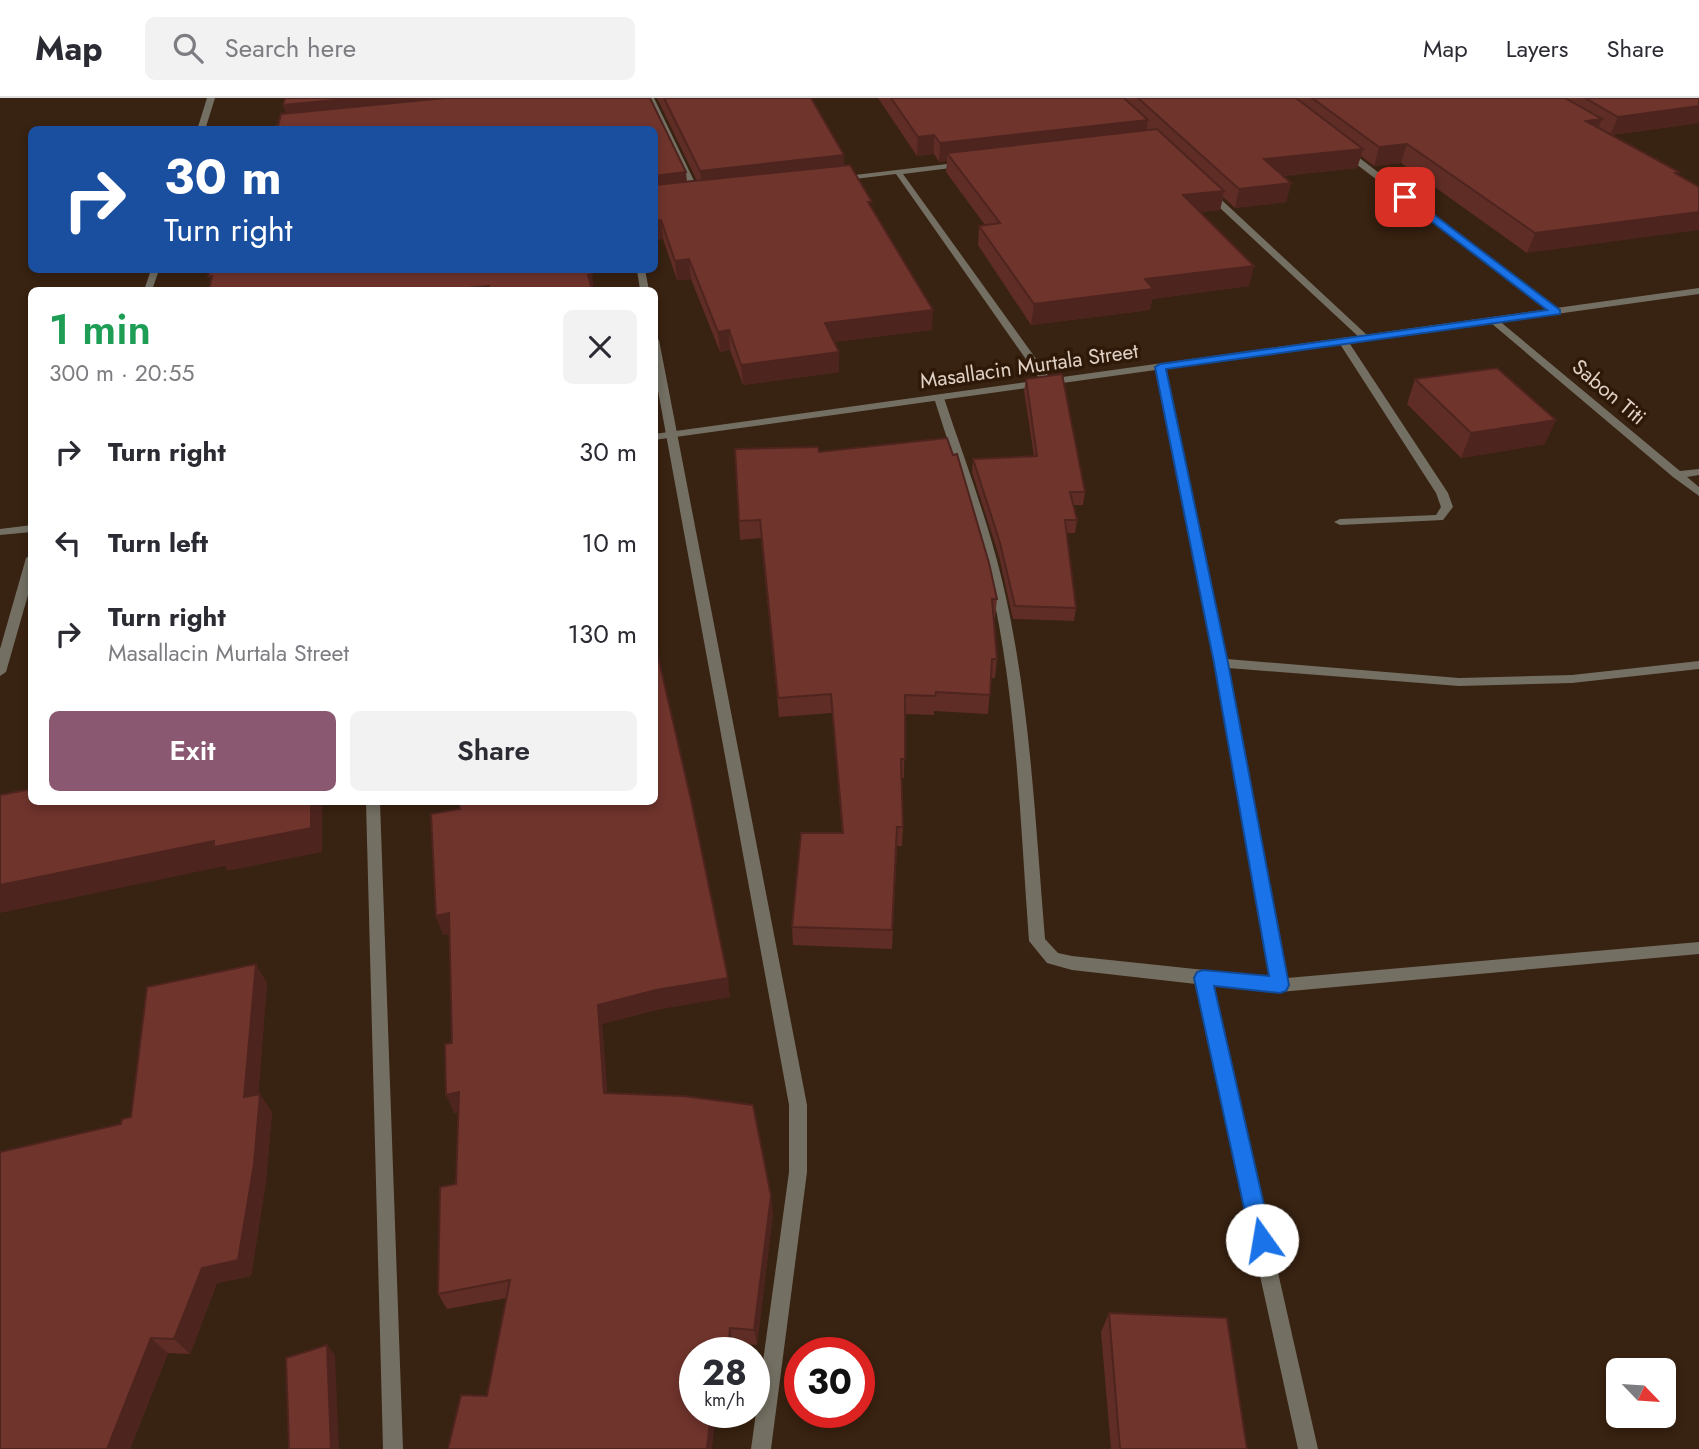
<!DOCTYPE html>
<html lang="en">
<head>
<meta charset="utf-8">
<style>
  body { margin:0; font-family:Jost,sans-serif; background:#f2f2f3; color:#2b2b33; height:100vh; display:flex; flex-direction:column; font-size:26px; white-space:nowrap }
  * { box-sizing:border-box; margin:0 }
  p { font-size:23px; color:#7c7c81 }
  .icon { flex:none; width:38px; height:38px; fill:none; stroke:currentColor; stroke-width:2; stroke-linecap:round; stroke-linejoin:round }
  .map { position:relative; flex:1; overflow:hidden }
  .sheet { position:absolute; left:28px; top:189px; width:630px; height:518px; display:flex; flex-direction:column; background:#fff; border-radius:10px; box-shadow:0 4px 10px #0003 }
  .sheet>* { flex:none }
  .banner { position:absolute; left:28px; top:28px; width:630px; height:147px; border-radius:10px; box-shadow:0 4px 10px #0003; background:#1a4fa0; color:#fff; overflow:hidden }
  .needle { width:46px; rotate:115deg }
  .controls { position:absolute; left:1606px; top:1260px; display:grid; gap:14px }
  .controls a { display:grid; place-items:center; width:70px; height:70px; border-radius:10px; background:#fff; box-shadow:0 4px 10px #0003; font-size:35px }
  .speed { position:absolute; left:679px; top:1239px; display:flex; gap:14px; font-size:35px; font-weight:700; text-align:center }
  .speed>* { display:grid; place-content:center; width:91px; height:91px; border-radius:50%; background:#fff; box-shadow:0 4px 10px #0003; line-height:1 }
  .speed small { font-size:18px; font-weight:400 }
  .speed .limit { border:10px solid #d22; background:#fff; color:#111 }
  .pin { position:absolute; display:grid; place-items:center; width:60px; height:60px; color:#fff; margin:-30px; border-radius:14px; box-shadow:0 4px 10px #0006 }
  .me { position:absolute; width:77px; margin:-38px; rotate:347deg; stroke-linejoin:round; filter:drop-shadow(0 0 5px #0008) }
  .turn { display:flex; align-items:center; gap:24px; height:147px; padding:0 21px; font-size:32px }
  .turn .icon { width:91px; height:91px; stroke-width:2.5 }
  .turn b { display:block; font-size:49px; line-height:60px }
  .round { display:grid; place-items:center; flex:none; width:74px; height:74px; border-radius:10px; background:#f2f2f3 }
  .headline { display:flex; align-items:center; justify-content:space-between; height:119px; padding:0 21px }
  h1 { font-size:42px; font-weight:600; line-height:52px; color:#1e9e55 }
  .action { display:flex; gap:14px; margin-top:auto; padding:14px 21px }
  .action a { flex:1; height:80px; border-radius:10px; background:#8a5870; color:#fff; font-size:28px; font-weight:600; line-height:80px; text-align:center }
  .action a+a { background:#f2f2f3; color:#2b2b33 }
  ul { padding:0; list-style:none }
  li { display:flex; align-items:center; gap:21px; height:91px; padding:0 21px }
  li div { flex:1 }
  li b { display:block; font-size:26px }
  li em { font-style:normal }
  header { display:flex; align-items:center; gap:42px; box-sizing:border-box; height:98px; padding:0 35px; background:#fff; border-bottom:2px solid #e1e1e2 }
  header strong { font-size:33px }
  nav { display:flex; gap:38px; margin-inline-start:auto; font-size:24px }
  .search { width:490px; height:63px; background:#f2f2f3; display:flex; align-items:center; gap:18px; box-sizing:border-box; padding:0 24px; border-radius:10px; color:#7c7c81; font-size:26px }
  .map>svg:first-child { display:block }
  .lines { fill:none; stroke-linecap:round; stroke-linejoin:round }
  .minor { fill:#736f62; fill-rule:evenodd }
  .tertiary { fill:#736f62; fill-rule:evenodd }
  .wall { fill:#5f2d26 }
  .shaded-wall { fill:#4e241f }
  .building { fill:#6f342c; stroke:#4e241f; stroke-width:2 }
  .route { fill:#1a73e8; stroke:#114b97; stroke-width:2 }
  .labels { text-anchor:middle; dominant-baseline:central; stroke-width:7; stroke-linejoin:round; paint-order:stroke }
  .far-street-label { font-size:21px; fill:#e0d1c6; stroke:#2e1807 }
</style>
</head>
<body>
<header>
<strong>Map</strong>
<div class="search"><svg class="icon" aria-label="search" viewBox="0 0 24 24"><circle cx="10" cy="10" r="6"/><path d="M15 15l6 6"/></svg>Search here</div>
<nav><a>Map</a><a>Layers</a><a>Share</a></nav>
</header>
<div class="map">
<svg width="1699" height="1351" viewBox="0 0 1699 1351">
  <rect width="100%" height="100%" fill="#382211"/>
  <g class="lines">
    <!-- minor -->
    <g class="minor">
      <polygon points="207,0 215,0 205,32 197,32"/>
      <polygon points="646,0 654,0 701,97 700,99 693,97"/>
      <polygon points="298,25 299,27 295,29 243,32"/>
      <polygon points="1343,52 1349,52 1559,212 1559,216 1553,216 1343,56"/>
      <polygon points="964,64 968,66 967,68 903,76 1052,283 1052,287 1044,287 896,76 838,83 834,81 838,79"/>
      <polygon points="1206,93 1212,93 1368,238 1368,242 1362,242 1206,97"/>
      <polygon points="151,172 159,172 152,192 144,192"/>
      <polygon points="637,172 645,172 649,192 640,192"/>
      <polygon points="1491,221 1497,221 1680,373 1699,371 1699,377 1687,379 1699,389 1699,398 1673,379 1491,225"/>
      <polygon points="654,239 659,242 807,1007 807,1074 771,1351 751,1351 789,1074 789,1007 654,271"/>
      <polygon points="1343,240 1348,243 1448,395 1453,409 1443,422 1340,427 1334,424 1340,421 1436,417 1441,409 1436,395 1338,243"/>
      <path d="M1160,266L1165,269L1227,561L1459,580L1572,577L1699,563V571L1572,585L1459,588L1228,570L1287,880L1699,844V856L1280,894L1213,888L1318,1351H1298L1196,886L1072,872L1047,865L1029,843C1020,723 1017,601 990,483C976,421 953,361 934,300L939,297L944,300C964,360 987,420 1002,482C1030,599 1035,721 1045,841L1058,855L1072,858L1271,879L1215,565L1155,269Z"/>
      <polygon points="32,456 32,483 6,574 0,578 0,551 26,460"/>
      <polygon points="366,704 380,704 403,1351 383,1351"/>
    </g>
    <!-- tertiary -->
    <g class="tertiary">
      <polygon points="1699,190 1699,196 654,342 654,336"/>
      <polygon points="32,427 32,434 0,437 0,431"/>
    </g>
  </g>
  <!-- wall -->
  <g class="wall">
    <polygon points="657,0 811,0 844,57 844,67 872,110 932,232 834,244 839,274 743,287 730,252 720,254 691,181 677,182 663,141 654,142 654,32 687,84 697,83"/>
    <polygon points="878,0 1699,0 1699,25 1612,37 1527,155 1401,65 1374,68 1361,58 1357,70 1283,78 1291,85 1286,104 1235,110 1223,99 1220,112 1200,114 1249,188 1152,201 1150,212 1031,227 978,147 979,128 985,127 946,74 947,63 939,64 934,56 917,58"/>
    <polygon points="1026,281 1085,394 1083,407 1073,407 1077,422 1075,435 1066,435 1076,510 1074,523 1013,521 999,458 972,374 973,361 1034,358 1024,293"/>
    <polygon points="1415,281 1545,346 1461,360 1407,306"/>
    <polygon points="735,351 819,354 997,501 995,520 993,520 997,561 995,580 991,580 988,616 934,613 934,617 905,616 904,680 902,680 903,729 902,748 897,748 892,851 793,847 792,829 842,735 832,615 779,619 761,440 740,442"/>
    <polygon points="460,711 730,899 660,911 602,926 607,995 773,1115 757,1247 733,1245 732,1255 695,1255 487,1298 507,1200 447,1211 438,1196 456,1086 459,1014 454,1015 449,836 443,837 436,818"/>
    <polygon points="267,885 258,996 272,1014 266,1083 251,1178 217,1185 190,1256 168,1255 130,1351 0,1351 121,1026 131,1019"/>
    <polygon points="1109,1215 1247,1351 1111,1351 1101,1234"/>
  </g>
  <!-- shaded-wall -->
  <g class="shaded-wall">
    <polygon points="356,0 527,0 289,25 283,7"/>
    <polygon points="1699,8 1699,25 1610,37 1618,19"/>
    <polygon points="1602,21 1594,39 1586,23"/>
    <polygon points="1148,22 1145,41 947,55 947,63 939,64 940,45"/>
    <polygon points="934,37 934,56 917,58 918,39"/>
    <polygon points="1407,46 1401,65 1374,68 1379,49"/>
    <polygon points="1363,51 1357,70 1259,80 1264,61"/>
    <polygon points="844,57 844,75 702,91 700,73"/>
    <polygon points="686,74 688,93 654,96 654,78"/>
    <polygon points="1291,85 1286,104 1235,110 1239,91"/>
    <polygon points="1224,93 1220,112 1180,117 1183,97"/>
    <polygon points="1699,114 1699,132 1527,155 1535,135"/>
    <polygon points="654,122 661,122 663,141 654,142"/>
    <polygon points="689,161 691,181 677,182 675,163"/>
    <polygon points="1254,168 1249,188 1152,201 1150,212 1031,227 1034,206 1145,181"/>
    <polygon points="592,176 594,192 590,192 588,177"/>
    <polygon points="489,188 491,192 446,192"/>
    <polygon points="933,212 932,232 826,245 825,225"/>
    <polygon points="729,232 730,252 720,254 718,234"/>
    <polygon points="839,254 839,274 743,287 741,267"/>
    <polygon points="1556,322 1545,346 1461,360 1471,335"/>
    <polygon points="311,704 322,704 322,754 227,773 225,768 0,815 0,787"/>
    <polygon points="449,815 456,835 443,837 436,818"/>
    <polygon points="256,866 267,885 257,1017 244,999"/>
    <polygon points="728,880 730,899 660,911 602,926 609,1013 604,995 598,907 656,892"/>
    <polygon points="459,994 467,1012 454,1015 446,997"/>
    <polygon points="260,996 272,1014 266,1083 251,1178 217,1185 190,1256 174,1241"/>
    <polygon points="771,1098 773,1115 757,1247 754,1232"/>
    <polygon points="730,1230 733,1245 732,1255 728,1255"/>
    <polygon points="151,1240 168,1255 130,1351 107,1351"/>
    <polygon points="327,1247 335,1257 339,1351 331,1351"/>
    <polygon points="711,1314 716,1314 712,1351 707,1351"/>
  </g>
  <!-- building -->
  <g class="building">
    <polygon points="285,0 356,0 283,7"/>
    <polygon points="445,0 650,0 686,74 654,78 654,32 277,32 281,16"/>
    <polygon points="664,0 811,0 844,57 700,73"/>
    <polygon points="891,0 1124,0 1148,22 940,45 934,37 918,39"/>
    <polygon points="1138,0 1296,0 1363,51 1264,61 1291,85 1239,91"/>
    <polygon points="1312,0 1565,0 1602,21 1586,23 1679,74 1675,75 1699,89 1699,114 1535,135 1407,46 1379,49"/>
    <polygon points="1585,0 1699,0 1699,8 1618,19"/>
    <polygon points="1157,31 1224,93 1183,97 1254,168 1145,181 1153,191 1034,206 979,128 1000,125 947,55"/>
    <polygon points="850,67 872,104 868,104 933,212 825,225 839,254 741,267 729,232 718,234 689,161 675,163 661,122 654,122 654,87"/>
    <polygon points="210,172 591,172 592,176 588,177 592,192 490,192 489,188 446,192 209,192 212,178 208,179"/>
    <polygon points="1497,270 1556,322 1471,335 1415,281"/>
    <polygon points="1062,276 1085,394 1070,394 1077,422 1065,422 1076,510 1015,508 1000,445 973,361 1037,358 1026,281"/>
    <polygon points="947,340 953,357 957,356 989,465 997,501 992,501 997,561 992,561 990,597 936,594 935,598 905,597 905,661 901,661 903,729 897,729 892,832 792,829 801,735 843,735 831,596 778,600 760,422 739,423 735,351 818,349 819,354"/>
    <polygon points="654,541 691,702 728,880 656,892 598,907 604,995 683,998 753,1007 771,1098 754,1232 730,1230 728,1255 695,1255 695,1314 711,1314 707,1351 448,1351 461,1297 487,1298 510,1182 438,1196 440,1089 456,1086 459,994 446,997 445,946 452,945 449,815 436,818 431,716 460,711 459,704 654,704"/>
    <polygon points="32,691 32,704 311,704 311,730 214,749 214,743 0,787 0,697"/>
    <polygon points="256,866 244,999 260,996 254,1066 238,1162 202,1170 174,1241 151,1240 107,1351 0,1351 0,1054 121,1026 122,1021 131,1019 147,889"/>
    <polygon points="1109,1215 1227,1220 1247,1351 1120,1351"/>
    <polygon points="327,1247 331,1351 289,1351 286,1260"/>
  </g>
  <!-- route -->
  <polygon class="route" points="1402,97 1408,97 1560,212 1560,216 1166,271 1228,565 1289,887 1286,893 1280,895 1214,888 1272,1142 1269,1149 1262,1152 1254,1149 1251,1142 1194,880 1197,874 1203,872 1269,878 1214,565 1155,269 1160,266 1547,212 1402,101"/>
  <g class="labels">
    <!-- far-street labels -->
    <g class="far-street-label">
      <text transform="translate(1029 268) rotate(-8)">Masallacin Murtala Street</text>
      <text transform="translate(1609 294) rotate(40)">Sabon Titi</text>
    </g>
  </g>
</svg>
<div class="controls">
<a><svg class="needle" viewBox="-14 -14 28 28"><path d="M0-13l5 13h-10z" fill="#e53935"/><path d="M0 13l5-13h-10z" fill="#7c7c81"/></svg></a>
</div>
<div class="speed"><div>28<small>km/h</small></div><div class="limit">30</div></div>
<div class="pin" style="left:1405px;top:99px;background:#d93025"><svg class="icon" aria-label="arrive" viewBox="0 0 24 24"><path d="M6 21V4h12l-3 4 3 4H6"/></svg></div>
<svg class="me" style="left:1262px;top:1142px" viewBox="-20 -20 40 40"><circle r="19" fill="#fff"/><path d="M0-13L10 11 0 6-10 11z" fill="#1a73e8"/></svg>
<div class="banner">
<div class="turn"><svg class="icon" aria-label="right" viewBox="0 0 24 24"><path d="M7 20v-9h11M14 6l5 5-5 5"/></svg><div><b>30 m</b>Turn right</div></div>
</div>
<section class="sheet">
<div class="headline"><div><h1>1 min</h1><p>300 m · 20:55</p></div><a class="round"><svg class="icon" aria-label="close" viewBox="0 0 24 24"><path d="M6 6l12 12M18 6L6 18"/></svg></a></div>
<ul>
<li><svg class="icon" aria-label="right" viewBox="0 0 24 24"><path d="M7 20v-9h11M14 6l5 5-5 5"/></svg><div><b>Turn right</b></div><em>30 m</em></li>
<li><svg class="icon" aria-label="left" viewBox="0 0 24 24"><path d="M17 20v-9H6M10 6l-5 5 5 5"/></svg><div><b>Turn left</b></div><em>10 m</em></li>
<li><svg class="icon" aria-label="right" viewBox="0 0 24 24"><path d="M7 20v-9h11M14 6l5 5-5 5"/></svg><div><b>Turn right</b><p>Masallacin Murtala Street</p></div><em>130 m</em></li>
</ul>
<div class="action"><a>Exit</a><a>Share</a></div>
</section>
</div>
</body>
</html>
